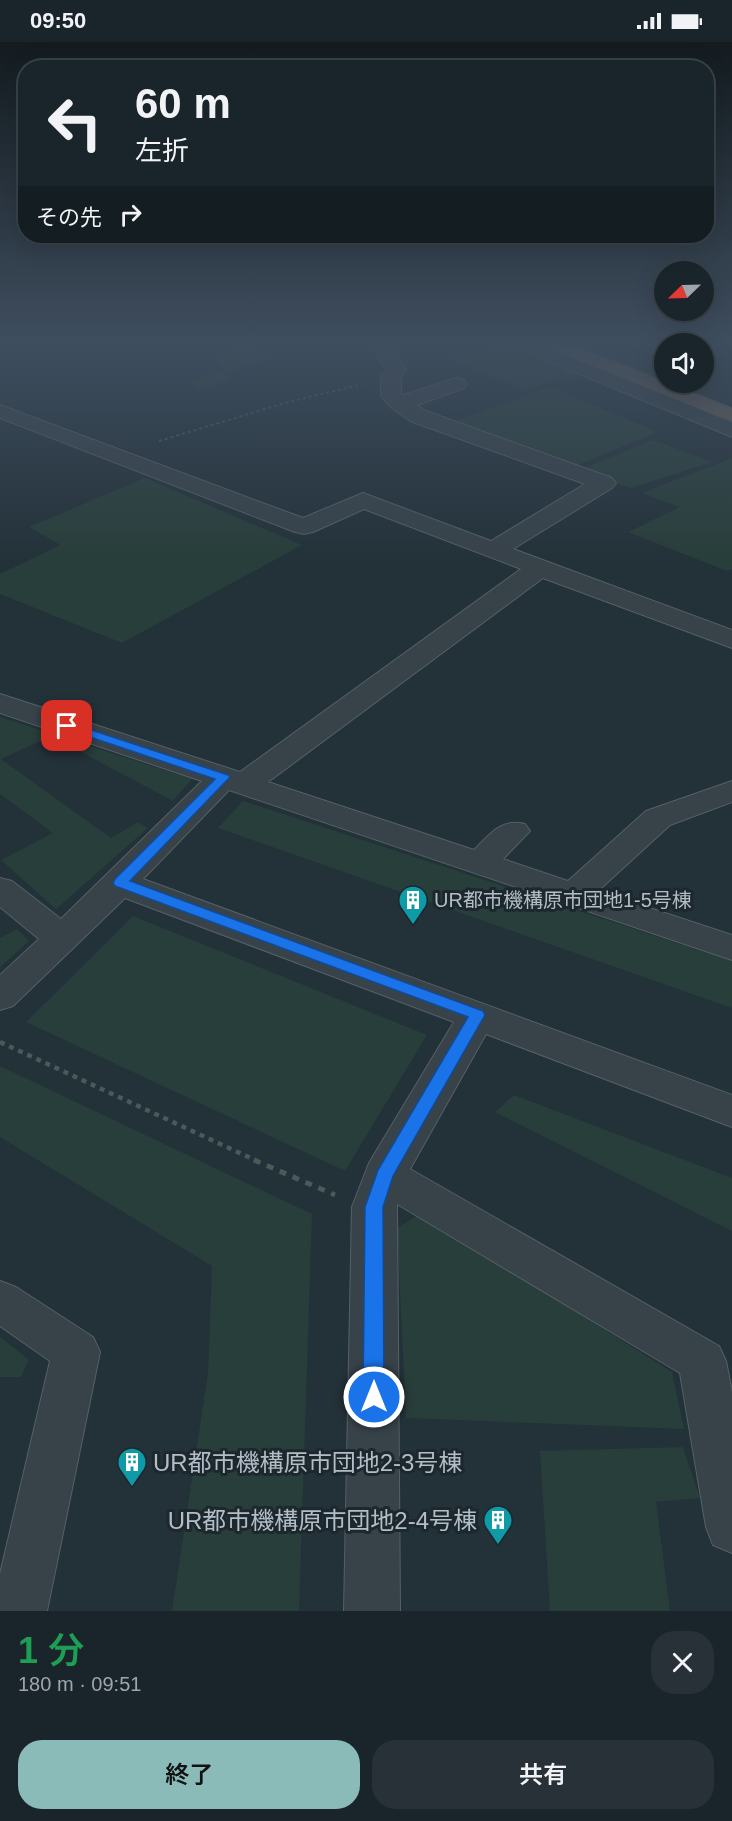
<!DOCTYPE html>
<html lang="ja">
<head>
<meta charset="utf-8">
<style>
  body { margin:0; font-family:Arial,"Noto Sans JP",sans-serif; background:#273137; color:#f1f3f6; height:100vh; display:flex; flex-direction:column; font-size:22px; white-space:nowrap }
  * { box-sizing:border-box; margin:0 }
  p { font-size:20px; color:#9fa5a9 }
  .icon { flex:none; width:33px; height:33px; fill:none; stroke:currentColor; stroke-width:2; stroke-linecap:round; stroke-linejoin:round }
  .map { position:relative; height:1569px; overflow:hidden }
  .drawer { display:flex; flex-direction:column; background:#1a252b; flex:1 }
  .drawer>* { flex:none }
  .guide { position:absolute; left:18px; top:18px; width:696px; height:183px; border-radius:24px; box-shadow:0 6px 24px #0002,0 0 0 2px #384247; background:#1a252b; color:#f1f3f6; overflow:hidden }
  .needle { width:39px; rotate:247deg }
  .controls { position:absolute; left:654px; top:219px; display:grid; gap:12px }
  .controls a { display:grid; place-items:center; width:60px; height:60px; border-radius:50%; background:#1a252b; box-shadow:0 6px 24px #0002,0 0 0 2px #384247; font-size:30px }
  .pin { position:absolute; display:grid; place-items:center; width:51px; height:51px; color:#fff; margin:-26px; border-radius:12px; box-shadow:0 3px 9px #0006 }
  .me { position:absolute; width:66px; margin:-33px; rotate:0deg; stroke-linejoin:round; filter:drop-shadow(0 0 4px #0008) }
  .turn { display:flex; align-items:center; gap:21px; height:126px; padding:0 18px; font-size:27px }
  .turn .icon { width:78px; height:78px; stroke-width:2.5 }
  .turn b { display:block; font-size:42px; line-height:51px }
  .then { display:flex; align-items:center; height:57px; padding:0 18px; background:#0003; gap:12px; font-size:22px }
  .round { display:grid; place-items:center; flex:none; width:63px; height:63px; border-radius:24px; background:#273137 }
  .headline { display:flex; align-items:center; justify-content:space-between; height:102px; padding:0 18px }
  h1 { font-size:36px; font-weight:600; line-height:45px; color:#1e9e55 }
  .primary-button { display:flex; gap:12px; margin-top:auto; padding:12px 18px }
  .primary-button a { flex:1; height:69px; border-radius:24px; background:#8bbbb9; color:#111; font-size:24px; font-weight:600; line-height:69px; text-align:center }
  .primary-button a+a { background:#273137; color:#f1f3f6 }
  .status { display:flex; justify-content:space-between; align-items:center; height:42px; padding:0 30px; background:#1a252b; direction:ltr }
  .status svg { height:16px; fill:currentColor }
  .map>svg:first-child { display:block }
  .green { fill:#283e3a }
  .lines { fill:none; stroke-linecap:round; stroke-linejoin:round }
  .minor-casing { stroke:#556067; stroke-width:2 }
  .highway-casing { stroke:#424d54; stroke-width:2 }
  .path-far2 { stroke:#475b59; stroke-width:2; stroke-dasharray:3 3; stroke-linecap:butt }
  .path-far1 { stroke:#475b59; stroke-width:4.5; stroke-dasharray:5 5; stroke-linecap:butt }
  .path { stroke:#475b59; stroke-width:5; stroke-dasharray:7 7; stroke-linecap:butt }
  .minor { fill:#374249; fill-rule:evenodd }
  .highway { fill:#6e5f55; fill-rule:evenodd }
  .route { fill:#1a73e8; stroke:#114b97; stroke-width:1.5 }
  .labels { text-anchor:middle; dominant-baseline:central; stroke-width:6; stroke-linejoin:round; paint-order:stroke }
  .poi-label { font-size:20px; fill:#b2bdc5; stroke:#1c272e; text-anchor:start }
  .near-poi-label { font-size:24px; fill:#b2bdc5; stroke:#1c272e; text-anchor:start }
</style>
</head>
<body>
<div class="status"><b>09:50</b><svg viewBox="0 0 49 12"><path d="M0 12V9h3v3zM5 12V6h3v6zM10 12V3h3v9zM15 12V0h3v12zM26 1h20v11H26zM47 4h2v5h-2z"/></svg></div>
<div class="map">
<svg width="732" height="1569" viewBox="0 0 732 1569">
  <rect width="100%" height="100%" fill="#233139"/>
  <!-- green -->
  <g class="green">
    <polygon points="243,300 273,316 225,330 231,338 199,347 189,340 226,327 213,317 231,311 225,305"/>
    <polygon points="507,301 580,333 525,348 452,318"/>
    <polygon points="550,345 658,390 573,425 450,381"/>
    <polygon points="653,398 713,420 630,446 580,428"/>
    <polygon points="732,416 732,527 727,529 628,490 680,465 642,451"/>
    <polygon points="145,436 302,503 122,601 0,552 0,532 60,503 29,485"/>
    <polygon points="0,675 192,737 173,759 51,694 1,717 111,796 138,780 148,786 56,867 1,818 53,791 0,752"/>
    <polygon points="243,759 732,919 732,966 218,786"/>
    <polygon points="133,874 427,993 345,1129 26,980"/>
    <polygon points="17,887 29,899 0,925 0,896"/>
    <polygon points="0,1024 312,1172 299,1569 172,1569 208,1331 212,1224 0,1095"/>
    <polygon points="514,1053 732,1136 732,1189 495,1070"/>
    <polygon points="420,1172 672,1330 684,1387 406,1376 397,1186"/>
    <polygon points="0,1295 29,1318 21,1335 0,1335"/>
    <polygon points="683,1405 700,1456 656,1460 670,1569 550,1569 540,1409"/>
  </g>
  <g class="lines">
    <!-- minor casing -->
    <g class="minor-casing">
      <g id="minor">
        <path d="M370,300H390L406,328L401,335V352L404,353L450,338L457,336L464,338L467,342L464,346L417,363L426,369L612,436L616,441L612,446L513,507L732,588V606L543,536L268,740L474,808C490,792 501,776 525,782L530,789L503,817L568,839L646,769L732,739V760L670,783L598,849L732,893V918L229,748L143,837L732,1053V1085L486,992L410,1127L719,1304L726,1319L732,1350V1511L713,1503L706,1485L680,1331L397,1162L400,1569H344L352,1165L369,1121L454,980L125,856L13,964L0,968V933L39,897L0,865V836L12,839L61,877L202,739L0,671V652L240,730L521,527L364,467L313,490L304,492L295,490L0,376V363L303,476L363,451L491,499L585,442L410,379L392,366L381,354V334L386,328Z"/>
        <polygon points="509,300 535,300 732,380 732,395 512,304"/>
        <polygon points="0,1239 16,1245 93,1295 100,1310 47,1569 0,1569 0,1532 50,1319 0,1284"/>
      </g>
    </g>
    <!-- highway casing -->
    <g class="highway-casing">
      <polygon id="highway" points="539,300 565,300 732,366 732,380 542,304"/>
    </g>
    <!-- path-far2 -->
    <g class="path-far2">
      <polyline points="453,315 492,303"/>
      <polyline points="159,399 285,361 363,342"/>
    </g>
    <!-- path-far1 -->
    <polyline class="path-far1" points="0,1000 257,1119"/>
    <!-- path -->
    <polyline class="path" points="254,1118 335,1153"/>
    <!-- minor -->
    <use href="#minor" class="minor"/>
    <!-- highway -->
    <use href="#highway" class="highway"/>
  </g>
  <!-- sky -->
  <linearGradient id="sky" x2="0" y2="1"><stop stop-color="#131b1f"/><stop offset="0.58" stop-color="#3f4e5f"/><stop offset="1" stop-color="#3f4e5f" stop-opacity="0"/></linearGradient>
  <rect width="732" height="519" fill="url(#sky)"/>
  <!-- route -->
  <polygon class="route" points="67,680 228,733 230,735 130,839 483,969 485,973 393,1134 383,1165 384,1355 381,1362 374,1364 366,1362 363,1355 365,1165 378,1128 468,975 115,844 113,841 115,837 215,737 63,686 61,684"/>
  <!-- icons -->
  <defs>
    <g id="building-pin" transform="scale(1.5)"><path d="M0 17L-7.5 6A9.5 9.5 0 1 1 7.5 6Z" fill="#0f9aa8" stroke="#1c272e"/><path d="M-4-6H4V6H1V3H-1V6H-4ZM-2.5-4.3h1.7v1.8h-1.7ZM.8-4.3h1.7v1.8H.8ZM-2.5-1h1.7V.8h-1.7ZM.8-1h1.7V.8H.8Z" fill="#fff"/></g>
  </defs>
  <g fill-rule="evenodd">
    <use href="#building-pin" x="413" y="858"/>
    <use href="#building-pin" x="132" y="1420"/>
    <use href="#building-pin" x="498" y="1478"/>
  </g>
  <g class="labels">
    <!-- poi labels -->
    <g class="poi-label">
      <text x="434" y="858">UR都市機構原市団地1-5号棟</text>
    </g>
    <!-- near-poi labels -->
    <g class="near-poi-label">
      <text x="153" y="1420">UR都市機構原市団地2-3号棟</text>
      <text x="477" y="1478" text-anchor="end">UR都市機構原市団地2-4号棟</text>
    </g>
  </g>
</svg>
<div class="controls">
<a><svg class="needle" viewBox="-14 -14 28 28"><path d="M0-13l5 13h-10z" fill="#e53935"/><path d="M0 13l5-13h-10z" fill="#9fa5a9"/></svg></a>
<a><svg class="icon" aria-label="sound" viewBox="0 0 24 24"><path d="M4 9h4l5-4v14l-5-4H4zM17 9q2 3 0 6"/></svg></a>
</div>
<div class="pin" style="left:67px;top:684px;background:#d93025"><svg class="icon" aria-label="arrive" viewBox="0 0 24 24"><path d="M6 21V4h12l-3 4 3 4H6"/></svg></div>
<svg class="me" style="left:374px;top:1355px" viewBox="-20 -20 40 40"><circle r="17" fill="#1a73e8" stroke="#fff" stroke-width="3"/><path d="M0-11L8 9 0 5-8 9z" fill="#fff"/></svg>
<div class="guide">
<div class="turn"><svg class="icon" aria-label="left" viewBox="0 0 24 24"><path d="M17 20v-9H6M10 6l-5 5 5 5"/></svg><div><b>60 m</b>左折</div></div>
<div class="then">その先<svg class="icon" aria-label="right" viewBox="0 0 24 24"><path d="M7 20v-9h11M14 6l5 5-5 5"/></svg></div>
</div>
</div>
<section class="drawer">
<div class="headline"><div><h1>1 分</h1><p>180 m · 09:51</p></div><a class="round"><svg class="icon" aria-label="close" viewBox="0 0 24 24"><path d="M6 6l12 12M18 6L6 18"/></svg></a></div>
<div class="primary-button"><a>終了</a><a>共有</a></div>
</section>
</body>
</html>
